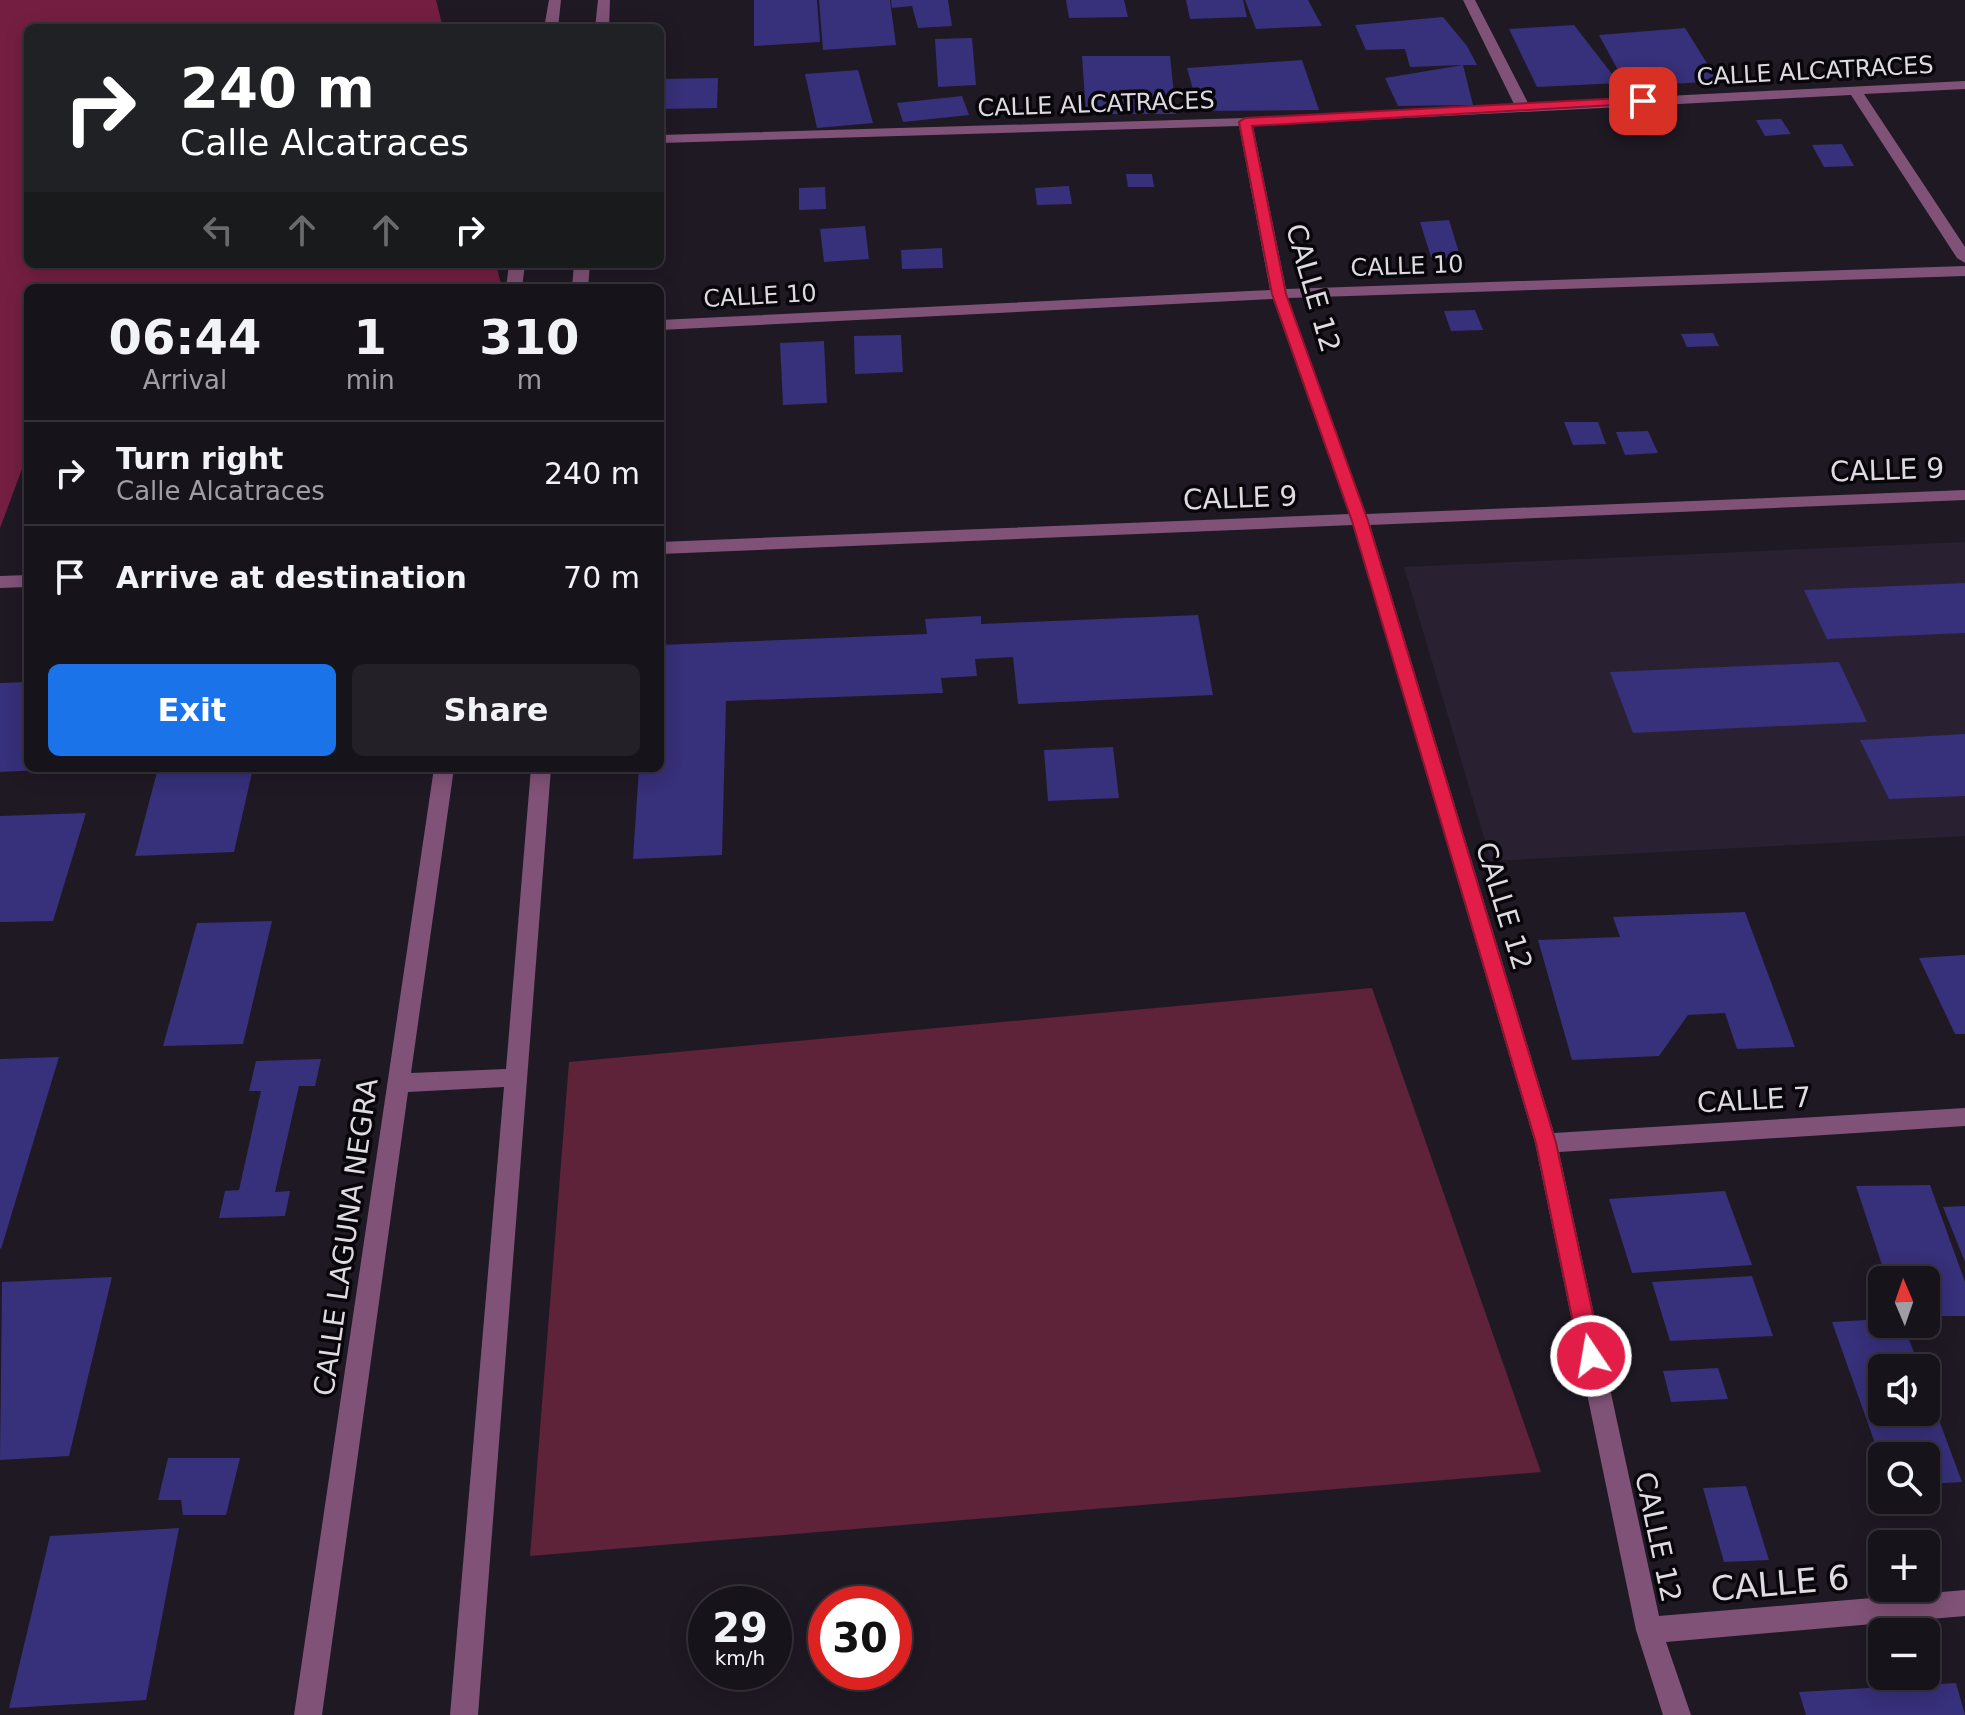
<!DOCTYPE html>
<html lang="en">
<head>
<meta charset="utf-8">
<style>
  body { margin:0; font-family:"DejaVu Sans",sans-serif; background:#242028; color:#f1f3f6; height:100vh; display:flex; flex-direction:column; font-size:30px; white-space:nowrap }
  * { box-sizing:border-box; margin:0 }
  p { font-size:26px; color:#9e9ea3 }
  .icon { flex:none; width:44px; height:44px; fill:none; stroke:currentColor; stroke-width:2; stroke-linecap:round; stroke-linejoin:round }
  .map { position:relative; flex:1; overflow:hidden }
  .side { position:absolute; left:24px; top:284px; width:640px; height:488px; display:flex; flex-direction:column; background:#17131b; border-radius:12px; box-shadow:0 4px 20px #0003,0 0 0 2px #36323a }
  .side>* { flex:none }
  .banner { position:absolute; left:24px; top:24px; width:640px; height:244px; border-radius:12px; box-shadow:0 4px 20px #0003,0 0 0 2px #36323a; background:#202124; color:#fff; overflow:hidden }
  .needle { width:52px; rotate:358deg }
  .tools { position:absolute; left:1868px; top:1266px; display:grid; gap:16px }
  .tools a { display:grid; place-items:center; width:72px; height:72px; border-radius:12px; background:#17131b; box-shadow:0 4px 20px #0003,0 0 0 2px #36323a; font-size:40px }
  .speed { position:absolute; left:688px; top:1586px; display:flex; gap:16px; font-size:40px; font-weight:700; text-align:center }
  .speed>* { display:grid; place-content:center; width:104px; height:104px; border-radius:50%; background:#17131b; box-shadow:0 4px 20px #0003,0 0 0 2px #36323a; line-height:1 }
  .speed small { font-size:20px; font-weight:400 }
  .speed .limit { border:12px solid #d22; background:#fff; color:#111 }
  .pin { position:absolute; display:grid; place-items:center; width:68px; height:68px; color:#fff; margin:-34px; border-radius:16px; box-shadow:0 4px 12px #0006 }
  .me { position:absolute; width:88px; margin:-44px; rotate:348deg; stroke-linejoin:round; filter:drop-shadow(0 0 6px #0008) }
  .turn { display:flex; align-items:center; gap:28px; height:168px; padding:0 24px; font-size:36px }
  .turn .icon { width:104px; height:104px; stroke-width:2.5 }
  .turn b { display:block; font-size:56px; line-height:68px }
  .lanes { display:flex; align-items:center; height:76px; padding:0 24px; background:#0003; justify-content:center; gap:40px; direction:ltr }
  .lanes .off { opacity:.35 }
  .eta { display:flex; justify-content:space-evenly; align-items:center; height:136px; text-align:center }
  .eta b { font-size:48px; font-weight:600; line-height:56px }
  .action { display:flex; gap:16px; margin-top:auto; padding:16px 24px }
  .action a { flex:1; height:92px; border-radius:12px; background:#1a73e8; color:#fff; font-size:32px; font-weight:600; line-height:92px; text-align:center }
  .action a+a { background:#242028; color:#f1f3f6 }
  ul { padding:0; list-style:none }
  li { display:flex; align-items:center; gap:24px; height:104px; padding:0 24px; border-top:2px solid #36323a }
  li div { flex:1 }
  li b { display:block; font-size:30px }
  li em { font-style:normal }
  .map>svg:first-child { display:block }
  .built { fill:#292131 }
  .green { fill:#5e2239 }
  .forest { fill:#741f42 }
  .building { fill:#37307a }
  .lines { fill:none; stroke-linecap:round; stroke-linejoin:round }
  .minor { fill:#805277; fill-rule:evenodd }
  .route { fill:#e11d48; stroke:#92132f; stroke-width:2 }
  .labels { text-anchor:middle; dominant-baseline:central; stroke-width:7; stroke-linejoin:round; paint-order:stroke }
  .far-street-label { font-size:24px; fill:#dedae2; stroke:#08060a }
  .street-label { font-size:28px; fill:#dedae2; stroke:#08060a }
  .near-street-label { font-size:34px; fill:#dedae2; stroke:#08060a }
</style>
</head>
<body>
<div class="map">
<svg width="1965" height="1715" viewBox="0 0 1965 1715">
  <rect width="100%" height="100%" fill="#1f1924"/>
  <!-- built -->
  <polygon class="built" points="1965,542 1965,836 1491,861 1404,567"/>
  <!-- green -->
  <polygon class="green" points="1372,988 1541,1472 530,1556 569,1062"/>
  <!-- forest -->
  <polygon class="forest" points="0,0 436,0 443,28 28,28 28,264 496,264 502,288 28,288 28,453 0,528"/>
  <!-- building -->
  <g class="building">
    <polygon points="754,0 817,0 820,42 754,46"/>
    <polygon points="819,0 890,0 896,45 823,50"/>
    <polygon points="891,0 948,0 952,26 918,28 912,6 892,8"/>
    <polygon points="1066,0 1124,0 1128,17 1069,18"/>
    <polygon points="1186,0 1243,0 1247,17 1190,19"/>
    <polygon points="1245,0 1308,0 1322,26 1256,29"/>
    <polygon points="1443,17 1467,46 1477,65 1463,65 1473,105 1398,106 1385,78 1463,65 1410,67 1405,49 1366,50 1355,25"/>
    <polygon points="1574,25 1619,83 1537,87 1509,29"/>
    <polygon points="1685,28 1718,81 1627,87 1599,35"/>
    <polygon points="972,38 976,85 938,87 935,39"/>
    <polygon points="1082,56 1170,56 1176,114 1086,114"/>
    <polygon points="1302,60 1319,110 1199,111 1187,68"/>
    <polygon points="858,70 873,123 817,128 805,74"/>
    <polygon points="718,78 717,108 660,109 660,79"/>
    <polygon points="962,96 969,115 903,122 897,103"/>
    <polygon points="1781,119 1791,134 1765,136 1756,120"/>
    <polygon points="1842,144 1854,166 1824,167 1812,145"/>
    <polygon points="1126,174 1152,174 1154,187 1128,187"/>
    <polygon points="1069,186 1072,204 1037,205 1035,188"/>
    <polygon points="825,187 826,209 799,210 799,188"/>
    <polygon points="1449,220 1461,259 1431,257 1420,222"/>
    <polygon points="865,226 869,259 824,262 820,229"/>
    <polygon points="942,248 943,268 902,269 901,250"/>
    <polygon points="1475,310 1483,330 1451,331 1444,311"/>
    <polygon points="1713,333 1719,346 1687,347 1681,334"/>
    <polygon points="901,335 903,372 855,374 854,336"/>
    <polygon points="824,341 827,403 783,405 780,343"/>
    <polygon points="1564,422 1598,422 1606,444 1573,445"/>
    <polygon points="1648,431 1658,453 1625,455 1616,432"/>
    <polygon points="1965,583 1965,633 1827,639 1804,590"/>
    <polygon points="1198,615 1213,695 1018,704 1013,657 975,659 977,676 941,678 943,693 726,701 722,855 633,859 639,768 660,768 660,645 927,634 925,619 981,616 981,624"/>
    <polygon points="1839,662 1867,722 1633,733 1610,672"/>
    <polygon points="28,682 28,768 40,770 0,772 0,683"/>
    <polygon points="1965,734 1965,796 1889,799 1860,740"/>
    <polygon points="1113,747 1119,798 1048,801 1044,750"/>
    <polygon points="158,768 253,768 234,852 135,856"/>
    <polygon points="86,813 53,921 0,922 0,816"/>
    <polygon points="1745,912 1795,1047 1737,1049 1725,1013 1688,1015 1659,1056 1572,1060 1538,940 1620,937 1613,917"/>
    <polygon points="272,921 243,1044 163,1046 197,923"/>
    <polygon points="1965,955 1965,1034 1955,1034 1919,958"/>
    <polygon points="59,1057 1,1249 0,1248 0,1059"/>
    <polygon points="321,1059 315,1086 299,1086 275,1192 290,1191 285,1216 219,1218 225,1191 239,1190 261,1091 249,1091 256,1061"/>
    <polygon points="1930,1185 1965,1282 1965,1316 1926,1316 1926,1280 1887,1280 1856,1186"/>
    <polygon points="1725,1191 1752,1265 1632,1273 1609,1199"/>
    <polygon points="1965,1206 1965,1262 1943,1207"/>
    <polygon points="1752,1276 1773,1336 1670,1341 1652,1282"/>
    <polygon points="112,1277 69,1456 0,1460 2,1282"/>
    <polygon points="1882,1319 1882,1324 1903,1324 1920,1368 1882,1368 1882,1412 1926,1412 1926,1385 1962,1482 1926,1484 1926,1456 1882,1456 1882,1463 1832,1322"/>
    <polygon points="1718,1368 1728,1399 1671,1402 1663,1371"/>
    <polygon points="168,1458 240,1458 226,1515 183,1515 181,1500 158,1500"/>
    <polygon points="1746,1486 1769,1560 1724,1562 1703,1488"/>
    <polygon points="179,1528 146,1700 9,1708 50,1536"/>
    <polygon points="1956,1683 1965,1715 1806,1715 1799,1692"/>
  </g>
  <g class="lines">
    <!-- minor -->
    <g class="minor">
      <polygon points="549,0 561,0 558,28 544,28"/>
      <polygon points="598,0 610,0 609,28 595,28"/>
      <polygon points="1463,0 1475,0 1528,103 1965,81 1965,89 1864,94 1965,247 1965,263 1957,258 1851,95 1253,126 1286,289 1965,266 1965,276 1288,298 1366,514 1965,490 1965,500 1370,525 1554,1133 1965,1108 1965,1126 1559,1152 1659,1616 1965,1590 1965,1616 1666,1642 1691,1715 1663,1715 1636,1630 1535,1143 1353,525 660,554 660,542 1349,514 1273,299 660,330 660,320 1270,290 1239,126 660,143 660,135 1245,118 1514,104"/>
      <polygon points="509,264 525,264 522,288 506,288"/>
      <polygon points="574,264 590,264 588,288 572,288"/>
      <polygon points="28,575 28,587 0,588 0,576"/>
      <polygon points="434,768 454,768 411,1073 506,1069 531,768 551,768 478,1715 450,1715 504,1087 408,1092 322,1715 294,1715"/>
    </g>
  </g>
  <!-- route -->
  <polygon class="route" points="1643,97 1648,98 1648,103 1252,126 1286,294 1368,521 1556,1143 1602,1356 1599,1363 1591,1366 1583,1363 1580,1356 1536,1143 1352,521 1272,294 1239,122 1245,118"/>
  <g class="labels">
    <!-- far-street labels -->
    <g class="far-street-label">
      <text transform="translate(1815 71) rotate(-3)">CALLE ALCATRACES</text>
      <text transform="translate(1096 104) rotate(-2)">CALLE ALCATRACES</text>
      <text transform="translate(1407 266) rotate(-2)">CALLE 10</text>
      <text transform="translate(760 296) rotate(-3)">CALLE 10</text>
    </g>
    <!-- street labels -->
    <g class="street-label">
      <text transform="translate(1313 288) rotate(74)">CALLE 12</text>
      <text transform="translate(1887 470) rotate(-2)">CALLE 9</text>
      <text transform="translate(1240 498) rotate(-2)">CALLE 9</text>
      <text transform="translate(1504 906) rotate(73)">CALLE 12</text>
      <text transform="translate(1754 1100) rotate(-3)">CALLE 7</text>
      <text transform="translate(346 1237) rotate(-82)">CALLE LAGUNA NEGRA</text>
      <text transform="translate(1658 1537) rotate(78)">CALLE 12</text>
    </g>
    <!-- near-street labels -->
    <g class="near-street-label">
      <text transform="translate(1780 1583) rotate(-5)">CALLE 6</text>
    </g>
  </g>
</svg>
<div class="tools">
<a><svg class="needle" viewBox="-14 -14 28 28"><path d="M0-13l5 13h-10z" fill="#e53935"/><path d="M0 13l5-13h-10z" fill="#9e9ea3"/></svg></a>
<a><svg class="icon" aria-label="sound" viewBox="0 0 24 24"><path d="M4 9h4l5-4v14l-5-4H4zM17 9q2 3 0 6"/></svg></a>
<a><svg class="icon" aria-label="search" viewBox="0 0 24 24"><circle cx="10" cy="10" r="6"/><path d="M15 15l6 6"/></svg></a>
<a>+</a>
<a>−</a>
</div>
<div class="speed"><div>29<small>km/h</small></div><div class="limit">30</div></div>
<div class="pin" style="left:1643px;top:101px;background:#d93025"><svg class="icon" aria-label="arrive" viewBox="0 0 24 24"><path d="M6 21V4h12l-3 4 3 4H6"/></svg></div>
<svg class="me" style="left:1591px;top:1356px" viewBox="-20 -20 40 40"><circle r="17" fill="#e11d48" stroke="#fff" stroke-width="3"/><path d="M0-11L8 9 0 5-8 9z" fill="#fff"/></svg>
<div class="banner">
<div class="turn"><svg class="icon" aria-label="right" viewBox="0 0 24 24"><path d="M7 20v-9h11M14 6l5 5-5 5"/></svg><div><b>240 m</b>Calle Alcatraces</div></div>
<div class="lanes"><svg class="icon off" aria-label="left" viewBox="0 0 24 24"><path d="M17 20v-9H6M10 6l-5 5 5 5"/></svg><svg class="icon off" aria-label="ahead" viewBox="0 0 24 24"><path d="M12 20V5M6 11l6-6 6 6"/></svg><svg class="icon off" aria-label="ahead" viewBox="0 0 24 24"><path d="M12 20V5M6 11l6-6 6 6"/></svg><svg class="icon" aria-label="right" viewBox="0 0 24 24"><path d="M7 20v-9h11M14 6l5 5-5 5"/></svg></div>
</div>
<section class="side">
<div class="eta">
<div><b>06:44</b><p>Arrival</p></div>
<div><b>1</b><p>min</p></div>
<div><b>310</b><p>m</p></div>
</div>
<ul>
<li><svg class="icon" aria-label="right" viewBox="0 0 24 24"><path d="M7 20v-9h11M14 6l5 5-5 5"/></svg><div><b>Turn right</b><p>Calle Alcatraces</p></div><em>240 m</em></li>
<li><svg class="icon" aria-label="arrive" viewBox="0 0 24 24"><path d="M6 21V4h12l-3 4 3 4H6"/></svg><div><b>Arrive at destination</b></div><em>70 m</em></li>
</ul>
<div class="action"><a>Exit</a><a>Share</a></div>
</section>
</div>
</body>
</html>
